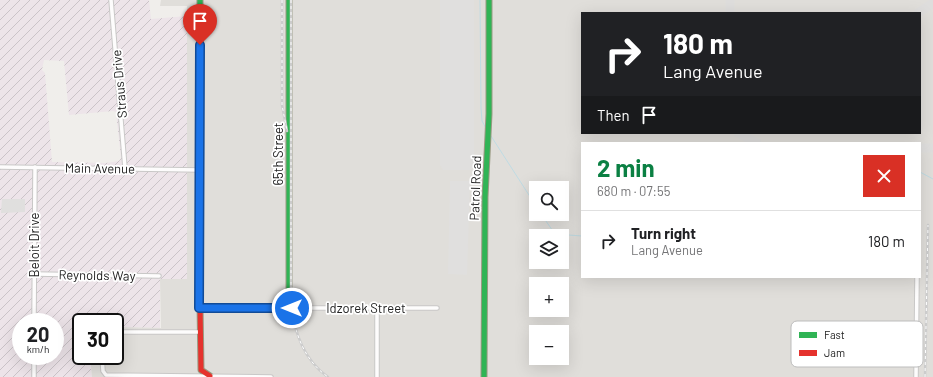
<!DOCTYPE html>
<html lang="en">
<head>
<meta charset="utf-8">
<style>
  body { margin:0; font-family:Barlow,sans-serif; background:#f6f6f6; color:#202124; height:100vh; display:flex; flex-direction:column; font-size:15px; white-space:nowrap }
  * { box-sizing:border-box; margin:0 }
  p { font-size:13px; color:#757577 }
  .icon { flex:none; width:22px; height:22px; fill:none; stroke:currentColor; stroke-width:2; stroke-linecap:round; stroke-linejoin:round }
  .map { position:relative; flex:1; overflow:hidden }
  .sheet { position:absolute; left:581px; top:142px; width:340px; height:136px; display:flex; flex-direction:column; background:#fff; border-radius:0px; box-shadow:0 4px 16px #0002 }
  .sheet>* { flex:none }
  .banner { position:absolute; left:581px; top:12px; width:340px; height:122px; border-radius:0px; box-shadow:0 4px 16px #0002; background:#202124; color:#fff; overflow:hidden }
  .tools { position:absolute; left:529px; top:181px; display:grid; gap:8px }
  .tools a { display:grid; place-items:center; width:40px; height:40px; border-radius:0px; background:#fff; box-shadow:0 4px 16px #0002; font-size:20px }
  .speed { position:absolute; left:12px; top:313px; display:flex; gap:8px; font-size:20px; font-weight:700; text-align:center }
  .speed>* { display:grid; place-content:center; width:52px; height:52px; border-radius:50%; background:#fff; box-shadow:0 4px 16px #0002; line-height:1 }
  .speed small { font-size:10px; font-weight:400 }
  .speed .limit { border:2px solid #111; border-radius:6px; background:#fff; color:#111 }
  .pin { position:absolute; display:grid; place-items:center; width:34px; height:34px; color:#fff; margin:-41px -17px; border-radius:50% 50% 50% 0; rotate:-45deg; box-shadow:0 0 4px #0007 }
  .pin .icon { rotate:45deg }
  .me { position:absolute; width:44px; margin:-22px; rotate:270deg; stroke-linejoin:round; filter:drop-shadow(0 0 3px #0008) }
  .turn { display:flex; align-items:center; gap:14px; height:84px; padding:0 16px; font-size:18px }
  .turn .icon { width:52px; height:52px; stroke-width:2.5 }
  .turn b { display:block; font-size:28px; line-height:34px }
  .then { display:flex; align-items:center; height:38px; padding:0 16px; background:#0003; gap:8px; font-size:15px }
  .round { display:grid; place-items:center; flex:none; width:42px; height:42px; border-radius:0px; background:#f6f6f6 }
  .overview { display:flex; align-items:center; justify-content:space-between; height:68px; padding:0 16px }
  h1 { font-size:24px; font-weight:700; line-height:30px; color:#0b8043 }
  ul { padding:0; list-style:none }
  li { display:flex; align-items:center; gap:12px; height:60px; padding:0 16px; border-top:1px solid #e0e0e0 }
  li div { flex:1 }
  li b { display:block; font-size:15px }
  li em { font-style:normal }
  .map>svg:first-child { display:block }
  .industrial { fill:url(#industrial-furrows); fill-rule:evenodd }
  .airport { fill:#e0deda; fill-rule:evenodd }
  .parking { fill:#e0dfde }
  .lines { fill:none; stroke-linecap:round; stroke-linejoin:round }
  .stream { stroke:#bfdbe3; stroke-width:1 }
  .taxiway { stroke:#dedddc; stroke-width:9 }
  .street-casing { stroke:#c9c8c7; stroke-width:5.5 }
  .fast-casing { stroke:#999a82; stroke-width:7 }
  .jam-casing { stroke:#999a82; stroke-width:7 }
  .street { stroke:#fdfcfc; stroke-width:3.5 }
  .fast { stroke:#30b455; stroke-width:5 }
  .jam { stroke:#e5322d; stroke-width:5 }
  .rail-casing { stroke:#ccc; stroke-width:2.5 }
  .rail { stroke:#fff; stroke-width:1; stroke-dasharray:3; stroke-linecap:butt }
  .route-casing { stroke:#114b97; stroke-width:10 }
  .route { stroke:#1a73e8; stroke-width:7 }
  .labels { text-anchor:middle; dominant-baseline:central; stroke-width:3.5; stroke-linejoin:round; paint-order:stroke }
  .street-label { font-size:13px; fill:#222; stroke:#fff }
  .key { fill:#fff; stroke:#bdbdbd; stroke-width:1 }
  .key-label { font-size:11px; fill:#222 }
</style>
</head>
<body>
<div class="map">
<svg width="933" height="377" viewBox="0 0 933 377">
  <defs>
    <pattern id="industrial-furrows" width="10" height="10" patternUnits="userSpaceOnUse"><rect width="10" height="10" fill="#ede4e9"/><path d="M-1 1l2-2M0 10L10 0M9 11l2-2" fill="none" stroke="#cbc3c8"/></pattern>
  </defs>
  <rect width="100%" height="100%" fill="#f0eeeb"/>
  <!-- industrial -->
  <path class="industrial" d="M0,0H149L151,19L187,16V279H160V328L115,327V322H81V356H90L92,377H0ZM44,60L64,61L69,115L113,111L116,112L121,158L119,161L106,163L52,162L45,73L42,70ZM21,322H55V356H21Z"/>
  <!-- airport -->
  <path class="airport" d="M161,0H933V377H92L90,356H115V327L161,328L160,279H187V6H160ZM582,13H920V133H582ZM582,143H920V277H582ZM536,188H562V214H536ZM536,236H562V262H536ZM536,284H562V310H536ZM536,332H562V358H536Z"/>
  <!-- parking -->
  <g class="parking">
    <polygon points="440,0 474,0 474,165 471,170 443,170 440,165"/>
    <polygon points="450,181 470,181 467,275 448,274"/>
    <polygon points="2,199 25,199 25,212 1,213"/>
  </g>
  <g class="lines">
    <!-- stream -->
    <g class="stream">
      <polyline points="480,0 481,108 482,121 486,128"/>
      <polyline points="491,136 536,206"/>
      <polyline points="920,172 933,179"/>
      <polyline points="541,214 555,234 582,236"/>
    </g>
    <!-- taxiway -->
    <g class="taxiway">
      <polyline points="730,0 730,13"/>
      <polyline points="918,13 933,3"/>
      <polyline points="738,133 757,143"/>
      <polyline points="920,148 933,148"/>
    </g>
    <!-- street casing -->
    <g class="street-casing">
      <g id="street">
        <polyline points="111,0 125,168"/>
        <polyline points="0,167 200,170"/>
        <polyline points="34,274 159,276"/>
        <polyline points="199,308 437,308"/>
        <polyline points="34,322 35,167"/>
        <polyline points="115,332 199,332"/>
        <polyline points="102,356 103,371 106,375 271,377"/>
        <polyline points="34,377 34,356"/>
        <polyline points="377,377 377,308"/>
        <polyline points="916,377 917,277"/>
      </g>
    </g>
    <!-- fast casing -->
    <g class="fast-casing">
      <g id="fast">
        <polyline points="200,0 200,304"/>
        <polyline points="289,0 289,308"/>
        <polyline points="484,377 485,197 489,114 489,0"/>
      </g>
    </g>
    <!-- jam casing -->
    <g class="jam-casing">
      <polyline id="jam" points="200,304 201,370 210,376"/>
    </g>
    <!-- street -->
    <use href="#street" class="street"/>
    <!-- fast -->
    <use href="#fast" class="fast"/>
    <!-- jam -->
    <use href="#jam" class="jam"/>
    <!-- rail casing -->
    <g class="rail-casing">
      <g id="rail">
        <polyline points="282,0 282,105 287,131"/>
        <path d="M291,0V305C295,334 304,360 328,377"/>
        <polyline points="925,377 928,225"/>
      </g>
    </g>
    <!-- rail -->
    <use href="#rail" class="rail"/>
  </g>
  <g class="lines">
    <!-- route casing -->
    <g class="route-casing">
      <polyline id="route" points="200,45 199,308 292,308"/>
    </g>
    <!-- route -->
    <use href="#route" class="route"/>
  </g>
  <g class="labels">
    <!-- street labels -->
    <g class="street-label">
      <text transform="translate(119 84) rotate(-95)">Straus Drive</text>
      <text transform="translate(278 154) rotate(-90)">65th Street</text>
      <text transform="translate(100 168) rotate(1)">Main Avenue</text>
      <text transform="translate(475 188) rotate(-88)">Patrol Road</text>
      <text transform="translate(34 245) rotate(-90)">Beloit Drive</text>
      <text transform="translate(97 275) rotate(1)">Reynolds Way</text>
      <text x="366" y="308">Idzorek Street</text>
    </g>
  </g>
  <!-- legend -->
  <rect x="791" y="321" width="132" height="46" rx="6" class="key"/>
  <rect x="799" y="332" width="18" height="6" fill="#30b455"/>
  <rect x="799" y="350" width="18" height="6" fill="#e5322d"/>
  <g class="key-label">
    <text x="824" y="339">Fast</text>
    <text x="824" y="357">Jam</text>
  </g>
</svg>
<div class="tools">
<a><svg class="icon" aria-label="search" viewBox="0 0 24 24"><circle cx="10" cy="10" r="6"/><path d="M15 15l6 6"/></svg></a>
<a><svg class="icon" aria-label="layers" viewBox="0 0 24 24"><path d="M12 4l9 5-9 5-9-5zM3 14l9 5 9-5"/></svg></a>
<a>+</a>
<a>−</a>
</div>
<div class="speed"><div>20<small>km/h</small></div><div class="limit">30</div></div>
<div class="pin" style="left:200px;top:45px;background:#d93025"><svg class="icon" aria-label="arrive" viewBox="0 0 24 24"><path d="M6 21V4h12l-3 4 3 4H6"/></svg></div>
<svg class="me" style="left:292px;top:308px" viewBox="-20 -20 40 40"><circle r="17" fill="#1a73e8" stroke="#fff" stroke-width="3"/><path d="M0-11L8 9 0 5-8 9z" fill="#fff"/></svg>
<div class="banner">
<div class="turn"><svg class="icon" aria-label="right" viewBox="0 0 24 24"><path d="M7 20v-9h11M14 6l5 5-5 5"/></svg><div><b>180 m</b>Lang Avenue</div></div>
<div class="then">Then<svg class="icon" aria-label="arrive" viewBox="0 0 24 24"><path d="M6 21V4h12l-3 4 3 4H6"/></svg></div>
</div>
<section class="sheet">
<div class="overview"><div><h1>2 min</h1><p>680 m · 07:55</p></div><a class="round" style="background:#d93025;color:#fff"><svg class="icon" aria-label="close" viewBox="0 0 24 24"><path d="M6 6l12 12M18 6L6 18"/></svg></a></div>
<ul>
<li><svg class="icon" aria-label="right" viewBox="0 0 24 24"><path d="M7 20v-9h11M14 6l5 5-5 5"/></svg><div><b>Turn right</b><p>Lang Avenue</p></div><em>180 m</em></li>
</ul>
</section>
</div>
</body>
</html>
